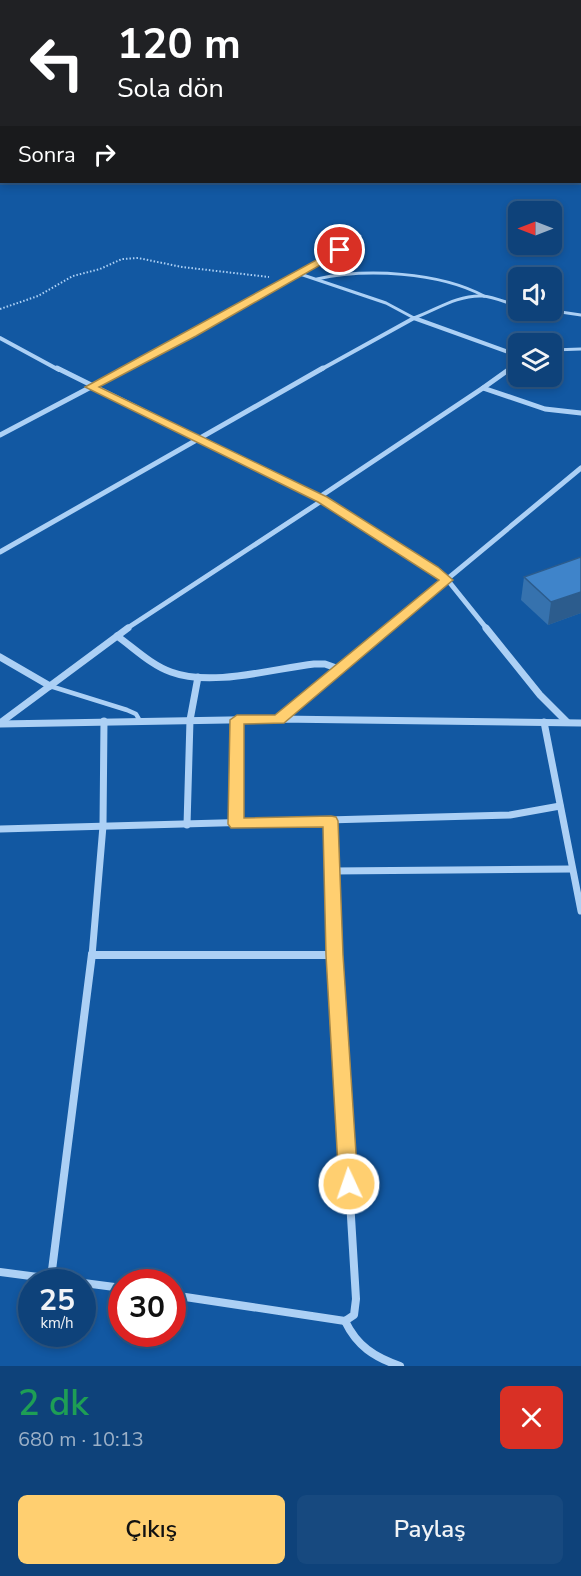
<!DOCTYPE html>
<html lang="tr">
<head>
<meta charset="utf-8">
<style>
  body { margin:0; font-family:"Nunito Sans",sans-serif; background:#17497f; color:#f1f3f6; height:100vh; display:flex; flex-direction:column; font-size:22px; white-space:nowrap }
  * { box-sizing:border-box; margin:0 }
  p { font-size:20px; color:#9bb0c7 }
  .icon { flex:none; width:33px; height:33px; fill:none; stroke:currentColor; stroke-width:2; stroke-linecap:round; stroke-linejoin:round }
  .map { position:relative; height:1366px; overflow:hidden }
  .side { display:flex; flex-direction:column; background:#0e427a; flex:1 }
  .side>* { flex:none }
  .banner { position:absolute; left:0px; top:0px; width:582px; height:183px; box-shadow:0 3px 9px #0003,0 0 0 2px #2e5b8b; background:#202124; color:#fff; overflow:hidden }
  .needle { width:39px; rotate:270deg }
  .controls { position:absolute; left:508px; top:201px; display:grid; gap:12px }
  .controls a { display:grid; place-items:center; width:54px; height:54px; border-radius:9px; background:#0e427a; box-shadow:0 3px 9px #0003,0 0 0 2px #2e5b8b; font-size:30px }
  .speed { position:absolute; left:18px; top:1269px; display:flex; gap:12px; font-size:30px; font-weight:700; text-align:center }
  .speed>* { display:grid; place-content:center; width:78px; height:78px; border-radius:50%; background:#0e427a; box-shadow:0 3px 9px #0003,0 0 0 2px #2e5b8b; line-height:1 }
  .speed small { font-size:15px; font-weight:400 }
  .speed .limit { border:9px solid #d22; background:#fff; color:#111 }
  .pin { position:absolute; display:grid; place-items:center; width:51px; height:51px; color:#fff; margin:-26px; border:3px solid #fff; border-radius:50%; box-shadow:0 2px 6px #0007 }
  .me { position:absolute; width:66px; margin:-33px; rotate:357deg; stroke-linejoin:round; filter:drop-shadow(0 0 4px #0008) }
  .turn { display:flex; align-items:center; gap:21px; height:126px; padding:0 18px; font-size:27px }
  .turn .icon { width:78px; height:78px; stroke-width:2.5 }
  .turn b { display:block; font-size:42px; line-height:51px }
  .then { display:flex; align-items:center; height:57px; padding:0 18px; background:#0003; gap:12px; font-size:22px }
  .round { display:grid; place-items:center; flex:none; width:63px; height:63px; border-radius:9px; background:#17497f }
  .overview { display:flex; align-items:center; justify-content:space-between; height:102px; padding:0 18px }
  h1 { font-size:36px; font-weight:600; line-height:45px; color:#1e9e55 }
  .action { display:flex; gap:12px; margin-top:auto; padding:12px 18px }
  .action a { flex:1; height:69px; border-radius:9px; background:#ffcf70; color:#111; font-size:24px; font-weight:600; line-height:69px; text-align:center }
  .action a+a { background:#17497f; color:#f1f3f6 }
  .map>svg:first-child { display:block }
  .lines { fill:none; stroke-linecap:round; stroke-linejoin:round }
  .path { stroke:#acd0f5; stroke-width:2; stroke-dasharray:1.5 2; stroke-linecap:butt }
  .lane-far2 { stroke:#acd0f5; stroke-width:3 }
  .lane-far1 { stroke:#acd0f5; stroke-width:4 }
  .lane { stroke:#acd0f5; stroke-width:4.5 }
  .street-far4 { stroke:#acd0f5; stroke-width:3 }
  .street-far3 { stroke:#acd0f5; stroke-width:4 }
  .street-far2 { stroke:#acd0f5; stroke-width:5 }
  .street-far1 { stroke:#acd0f5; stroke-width:7 }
  .street { stroke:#acd0f5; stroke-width:8 }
  .wall { fill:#3672ae }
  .shaded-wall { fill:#2c5c8d }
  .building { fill:#3f84ca; stroke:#2c5c8d; stroke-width:1.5 }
  .route { fill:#ffcf70; stroke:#a68749; stroke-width:1.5 }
</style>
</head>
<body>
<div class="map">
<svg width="581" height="1366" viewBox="0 0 581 1366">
  <rect width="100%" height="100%" fill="#1258a2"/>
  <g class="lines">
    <!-- path -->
    <polyline class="path" points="0,309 38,296 73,276 100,269 122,259 138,258 182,267 269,277"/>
    <!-- lane-far2 -->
    <g class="lane-far2">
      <path d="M300,274L386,303L414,318C436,310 457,295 482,296C495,297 507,303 519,306"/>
      <path d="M317,279C366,268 439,272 484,296"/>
      <polyline points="547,310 581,315"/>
      <polyline points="552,350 581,349"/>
      <polyline points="123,370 300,274 360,236"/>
    </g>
    <!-- lane-far1 -->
    <polyline class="lane-far1" points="91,387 125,368"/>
    <!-- lane -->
    <polyline class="lane" points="50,686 127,710 136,714 140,721"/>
    <!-- street-far4 -->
    <polyline class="street-far4" points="28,2 33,0"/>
    <!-- street-far3 -->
    <g class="street-far3">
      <polyline points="0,338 59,370"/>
      <polyline points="320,370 414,318 519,356"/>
      <polyline points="509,370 519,363"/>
    </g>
    <!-- street-far2 -->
    <g class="street-far2">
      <polyline points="57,368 323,500 433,569 450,583 487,629"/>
      <polyline points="483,388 511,368"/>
      <polyline points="0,435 91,387"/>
      <polyline points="318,498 483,388 545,409 581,413"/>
      <polyline points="0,552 323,368"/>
      <polyline points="126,629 323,500"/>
      <polyline points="387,629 581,468"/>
    </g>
    <!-- street-far1 -->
    <g class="street-far1">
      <polyline points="486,628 540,695 567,722"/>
      <path d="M117,636C134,648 151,665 171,672C211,687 272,669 314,664H325L339,669"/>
      <polyline points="0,657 50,686"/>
      <polyline points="279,719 389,628"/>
      <polyline points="544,722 581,911"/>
      <polyline points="0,723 128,628"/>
      <polyline points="0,724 279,719 581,723"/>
      <polyline points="331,821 335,956"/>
      <polyline points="236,824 237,720"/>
      <polyline points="187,825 190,720 198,677"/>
      <polyline points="0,829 510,815 560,806"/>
      <polyline points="333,871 572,869"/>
      <polyline points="92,955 335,955"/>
      <polyline points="92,956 103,826 104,721"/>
    </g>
    <!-- street -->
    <g class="street">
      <polyline points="92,955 335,955"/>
      <polyline points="0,1272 122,1288"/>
      <polyline points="51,1278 92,954"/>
      <polyline points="172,1295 345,1321 354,1315 356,1299 335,954"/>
      <path d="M345,1321C357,1346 374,1357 400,1366"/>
    </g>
  </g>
  <!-- wall -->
  <polygon class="wall" points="581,557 581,613 548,625 521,600 524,577"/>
  <!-- shaded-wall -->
  <polygon class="shaded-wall" points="581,592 581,613 548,625 551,602"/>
  <!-- building -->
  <polygon class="building" points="581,557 581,592 551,602 524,577"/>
  <!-- route -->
  <polygon class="route" points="340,247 344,250 343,252 196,336 99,387 327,497 438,567 453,580 284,723 244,724 244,818 331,816 336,817 338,821 343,955 358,1184 355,1190 349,1193 342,1190 339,1184 326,955 323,827 231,828 228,824 230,720 237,715 275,715 439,580 318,502 85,387"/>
</svg>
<div class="controls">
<a><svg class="needle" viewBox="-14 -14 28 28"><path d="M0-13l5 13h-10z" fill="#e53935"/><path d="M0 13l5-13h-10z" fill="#9bb0c7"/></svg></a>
<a><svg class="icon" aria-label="sound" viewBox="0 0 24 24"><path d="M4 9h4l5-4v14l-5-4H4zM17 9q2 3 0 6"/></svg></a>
<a><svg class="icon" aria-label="layers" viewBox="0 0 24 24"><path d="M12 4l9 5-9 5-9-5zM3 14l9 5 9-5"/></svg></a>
</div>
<div class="speed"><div>25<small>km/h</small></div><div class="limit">30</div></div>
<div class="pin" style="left:340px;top:250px;background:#d93025"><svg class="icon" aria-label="arrive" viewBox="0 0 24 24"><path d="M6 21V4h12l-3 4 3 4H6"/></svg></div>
<svg class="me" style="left:349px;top:1184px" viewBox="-20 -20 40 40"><circle r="17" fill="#ffcf70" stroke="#fff" stroke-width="3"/><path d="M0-11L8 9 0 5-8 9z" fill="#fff"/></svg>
<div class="banner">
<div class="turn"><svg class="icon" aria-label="left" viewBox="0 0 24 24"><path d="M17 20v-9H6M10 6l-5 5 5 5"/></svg><div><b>120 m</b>Sola dön</div></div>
<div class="then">Sonra<svg class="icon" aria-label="right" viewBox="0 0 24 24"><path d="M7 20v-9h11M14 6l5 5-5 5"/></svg></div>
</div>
</div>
<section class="side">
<div class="overview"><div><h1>2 dk</h1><p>680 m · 10:13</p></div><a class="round" style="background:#d93025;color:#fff"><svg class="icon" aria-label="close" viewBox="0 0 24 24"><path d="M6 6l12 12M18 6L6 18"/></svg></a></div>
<div class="action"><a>Çıkış</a><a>Paylaş</a></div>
</section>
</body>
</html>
